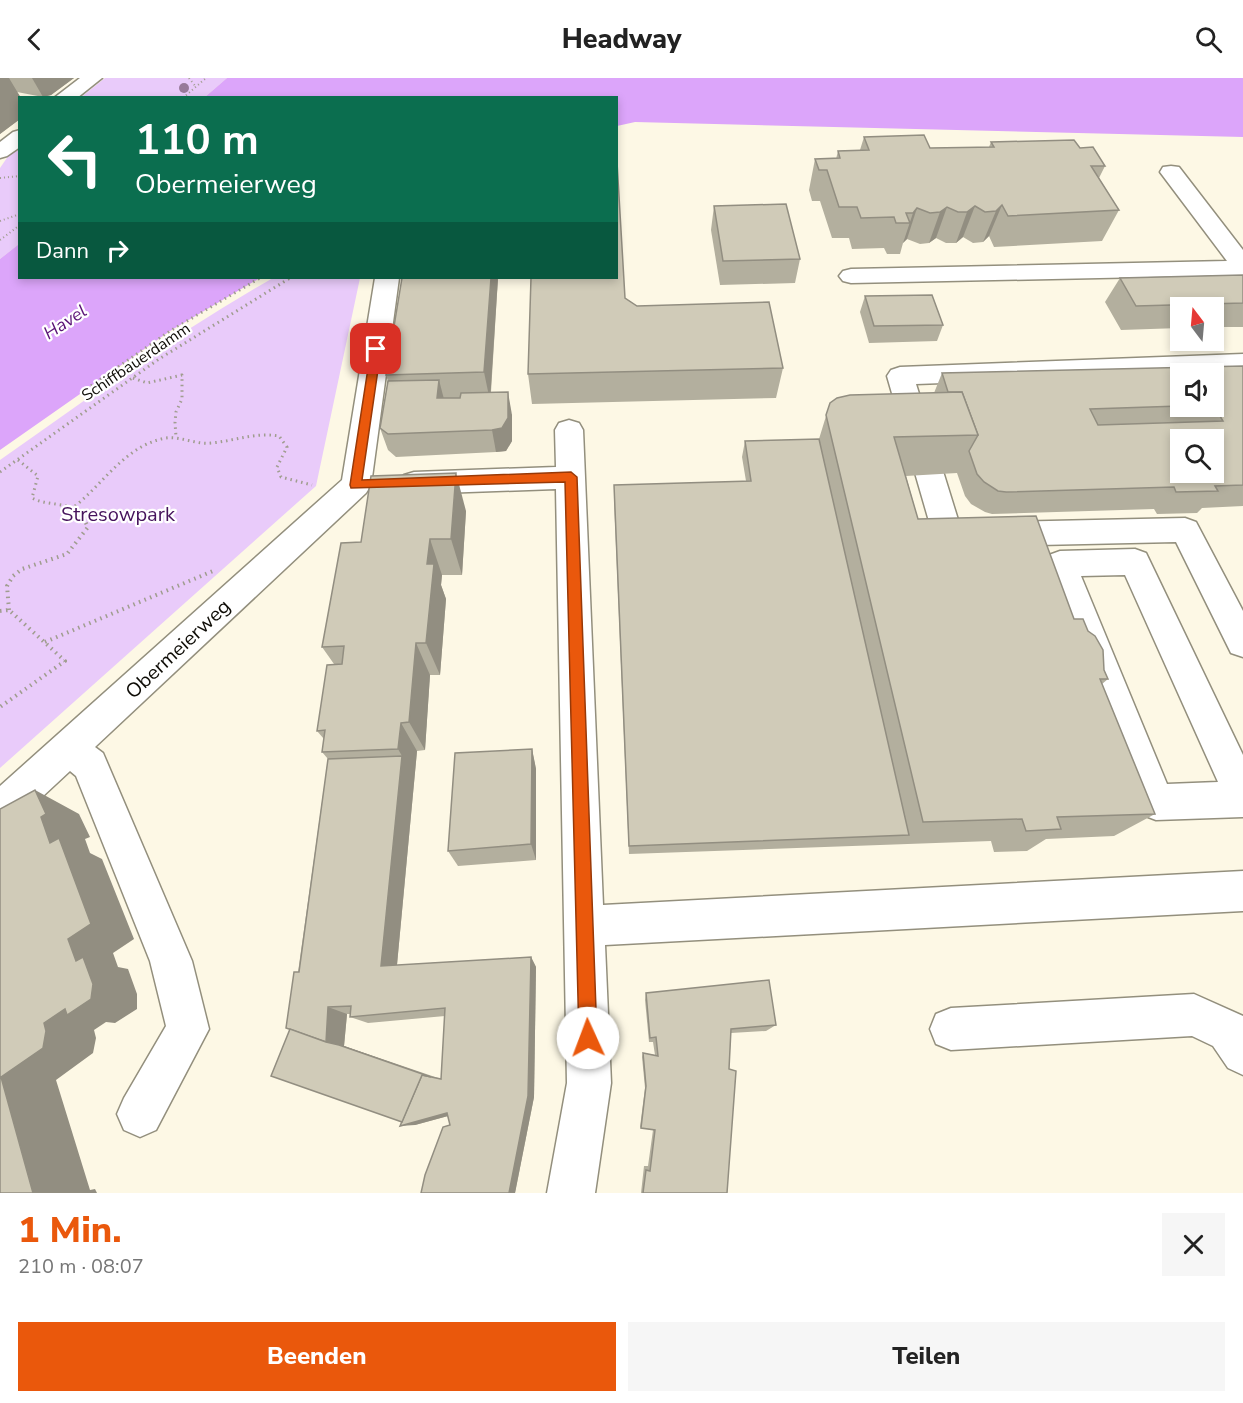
<!DOCTYPE html>
<html lang="de">
<head>
<meta charset="utf-8">
<style>
  body { margin:0; font-family:"Nunito Sans",sans-serif; background:#f6f6f6; color:#222; height:100vh; display:flex; flex-direction:column; font-size:22px; white-space:nowrap }
  * { box-sizing:border-box; margin:0 }
  p { font-size:20px; color:#767676 }
  .icon { flex:none; width:33px; height:33px; fill:none; stroke:currentColor; stroke-width:2; stroke-linecap:round; stroke-linejoin:round }
  .map { position:relative; height:1115px; overflow:hidden }
  .panel { display:flex; flex-direction:column; background:#fff; flex:1 }
  .panel>* { flex:none }
  .hud { position:absolute; left:18px; top:18px; width:600px; height:183px; border-radius:0px; box-shadow:0 3px 9px #0003; background:#0b6e4f; color:#fff; overflow:hidden }
  .needle { width:39px; rotate:344deg }
  .fabs { position:absolute; left:1170px; top:219px; display:grid; gap:12px }
  .fabs a { display:grid; place-items:center; width:54px; height:54px; border-radius:0px; background:#fff; box-shadow:0 3px 9px #0003; font-size:30px }
  .pin { position:absolute; display:grid; place-items:center; width:51px; height:51px; color:#fff; margin:-26px; border-radius:12px; box-shadow:0 3px 9px #0006 }
  .me { position:absolute; width:66px; margin:-33px; rotate:358deg; stroke-linejoin:round; filter:drop-shadow(0 0 4px #0008) }
  .turn { display:flex; align-items:center; gap:21px; height:126px; padding:0 18px; font-size:27px }
  .turn .icon { width:78px; height:78px; stroke-width:2.5 }
  .turn b { display:block; font-size:42px; line-height:51px }
  .then { display:flex; align-items:center; height:57px; padding:0 18px; background:#0003; gap:12px; font-size:22px }
  .round { display:grid; place-items:center; flex:none; width:63px; height:63px; border-radius:0px; background:#f6f6f6 }
  .summary { display:flex; align-items:center; justify-content:space-between; height:102px; padding:0 18px }
  h1 { font-size:36px; font-weight:800; line-height:45px; color:#ea580c }
  .primary-button { display:flex; gap:12px; margin-top:auto; padding:12px 18px }
  .primary-button a { flex:1; height:69px; border-radius:0px; background:#ea580c; color:#fff; font-size:24px; font-weight:800; line-height:69px; text-align:center }
  .primary-button a+a { background:#f6f6f6; color:#222 }
  header { display:flex; justify-content:space-between; align-items:center; height:78px; padding:0 18px; background:#fff; font-size:27px; font-weight:800 }
  .map>svg:first-child { display:block }
  .green { fill:#e9cbfa }
  .water { fill:#dca5fa }
  .lines { fill:none; stroke-linecap:round; stroke-linejoin:round }
  .minor-casing { stroke:#938f7d; stroke-width:3 }
  .path-far2 { stroke:#a09d8f; stroke-width:2; stroke-dasharray:1 3; stroke-linecap:butt }
  .path-far1 { stroke:#a09d8f; stroke-width:3; stroke-dasharray:1.5 4; stroke-linecap:butt }
  .path { stroke:#a09d8f; stroke-width:4; stroke-dasharray:1.5 4.5; stroke-linecap:butt }
  .minor { fill:#fff; fill-rule:evenodd }
  .tree { fill:#987a9a }
  .wall { fill:#b3af9e; fill-rule:evenodd }
  .shaded-wall { fill:#928e81 }
  .building { fill:#d0cbb8; stroke:#928e81; stroke-width:1.5; fill-rule:evenodd }
  .route { fill:#ea580c; stroke:#983908; stroke-width:1.5 }
  .labels { text-anchor:middle; dominant-baseline:central; stroke-width:4.5; stroke-linejoin:round; paint-order:stroke }
  .far-street-label { font-size:16px; fill:#0e0c06; stroke:#fff }
  .far-water-label { font-size:18px; font-style:italic; fill:#5a1376; stroke:#fff }
  .park-label { font-size:20px; fill:#46135c; stroke:#fff }
  .street-label { font-size:20px; fill:#0e0c06; stroke:#fff }
</style>
</head>
<body>
<header><svg class="icon" aria-label="back" viewBox="0 0 24 24"><path d="M15 5l-7 7 7 7"/></svg>Headway<svg class="icon" aria-label="search" viewBox="0 0 24 24"><circle cx="10" cy="10" r="6"/><path d="M15 15l6 6"/></svg></header>
<div class="map">
<svg width="1243" height="1115" viewBox="0 0 1243 1115">
  <rect width="100%" height="100%" fill="#fdf8e5"/>
  <!-- green -->
  <g class="green">
    <polygon points="105,0 227,0 205,19 80,20"/>
    <polygon points="19,67 19,166 0,181 0,90 11,74"/>
    <path d="M273,200H360L316,408L0,690V382C90,319 177,254 273,200Z"/>
  </g>
  <!-- water -->
  <g class="water">
    <polygon points="227,0 1243,0 1243,59 635,44 617,48 616,20 205,19"/>
    <polygon points="19,166 20,200 260,200 170,253 0,372 0,181"/>
  </g>
  <g class="lines">
    <!-- minor casing -->
    <g class="minor-casing">
      <g id="minor">
        <polygon points="80,0 102,0 77,20 54,20"/>
        <polygon points="20,52 20,69 7,78 0,80 0,64 13,54"/>
        <polygon points="1171,88 1179,89 1243,172 1243,197 851,205 843,203 839,198 843,193 851,191 1227,183 1160,94 1163,89"/>
        <polygon points="375,200 399,200 371,407 366,415 95,669 103,675 192,883 209,951 156,1052 140,1059 124,1052 117,1036 124,1020 166,948 150,883 76,698 70,693 13,746 0,751 0,708 342,402"/>
        <polygon points="1243,276 1243,294 916,306 959,445 1185,440 1196,444 1243,533 1243,579 1231,575 1176,464 948,469 937,466 933,457 887,298 891,292 900,289"/>
        <polygon points="569,342 579,345 583,352 603,827 1243,793 1243,833 605,867 611,1005 595,1115 547,1115 567,1005 556,411 414,416 404,413 399,405 404,397 414,394 556,389 555,352 559,345"/>
        <path d="M1135,471L1146,475L1243,677V739L1156,742L1143,737L1137,724L1044,486L1049,477L1060,473ZM1125,497L1218,704L1167,706L1081,498Z"/>
        <polygon points="1194,916 1243,938 1243,997 1228,990 1213,968 1192,958 951,972 936,966 930,951 936,936 951,930"/>
      </g>
    </g>
    <!-- path-far2 -->
    <g class="path-far2">
      <polyline points="189,0 196,9"/>
      <polyline points="183,20 206,0"/>
      <polyline points="0,100 20,98"/>
      <polyline points="0,143 20,136"/>
      <polyline points="0,162 20,147"/>
    </g>
    <!-- path-far1 -->
    <g class="path-far1">
      <polyline points="133,300 147,305 182,297 182,321 176,334 175,344 176,359"/>
      <polyline points="82,314 170,253 260,200"/>
      <path d="M18,382L38,398L32,420C47,428 67,424 80,434"/>
      <polyline points="0,394 159,281 290,200"/>
      <path d="M75,428C104,405 126,367 166,360C181,358 196,367 211,365C235,363 254,354 279,358L287,369L277,389L281,399L312,407"/>
    </g>
    <!-- path -->
    <g class="path">
      <polyline points="9,532 7,508 13,498 22,491 67,476 88,449 79,432"/>
      <polyline points="0,533 9,532 65,583 0,629"/>
      <polyline points="45,564 213,493"/>
    </g>
    <!-- minor -->
    <use href="#minor" class="minor"/>
  </g>
  <!-- trees -->
  <circle class="tree" cx="184" cy="10" r="5"/>
  <!-- wall -->
  <g class="wall">
    <polygon points="0,0 74,0 51,17 43,19 17,14 21,20 20,20 20,41 0,56"/>
    <polygon points="864,59 930,70 989,69 991,64 1080,70 1105,88 1099,100 1119,132 1102,163 994,169 989,158 983,164 973,165 963,159 956,165 946,165 936,160 929,165 920,166 907,161 903,165 900,176 887,176 884,170 852,171 849,160 832,160 820,123 812,123 809,112 815,81 836,81 838,73 860,72"/>
    <polygon points="714,128 800,181 795,205 720,207 711,152"/>
    <polygon points="1243,197 1243,249 1214,249 1214,230 1180,230 1180,250 1121,252 1105,224 1120,200"/>
    <polygon points="498,200 491,314 512,337 512,363 506,373 496,374 396,379 388,372 380,350 388,303 386,297"/>
    <polygon points="865,218 943,247 937,263 869,265 860,234"/>
    <polygon points="625,220 637,228 783,290 776,320 532,326 528,296"/>
    <path d="M1243,288V428L1202,430L1197,435L1157,436L1154,431L992,436L985,434L971,426L965,418L957,395L906,398L918,441L1074,541L1104,592L1108,601L1102,606L1155,736L1114,758L1046,761L1027,773L994,774L991,763L629,776L614,422L746,403L742,379L745,363L819,361L830,325L934,315L942,295ZM1180,296H1214V328H1180Z"/>
    <path d="M466,433L462,497H442L441,507L446,521L440,597H430L425,672L417,673L397,887L531,879L536,889L534,1019L515,1115H421L450,1047L448,1038L415,1047L402,1044L290,951L328,681L322,674L324,661L317,653L334,586L322,569L361,464ZM347,936H350V939L368,945L445,938L441,1001L344,968Z"/>
    <polygon points="532,671 536,691 536,782 458,788 448,773"/>
    <polygon points="646,915 776,947 766,953 731,955 729,991 727,1115 641,1115 644,1088 648,1088 653,1052 641,1050 640,1049 645,1010 642,979 643,975 655,977 653,964 649,964 645,922"/>
  </g>
  <!-- shaded-wall -->
  <g class="shaded-wall">
    <polygon points="0,0 9,0 21,20 20,20 20,41 0,56"/>
    <polygon points="32,0 74,0 51,17 43,19"/>
    <polygon points="1002,127 989,158 983,164 996,133"/>
    <polygon points="975,128 963,159 956,165 967,134"/>
    <polygon points="947,129 936,160 929,165 940,134"/>
    <polygon points="917,130 907,161 903,165 913,135"/>
    <polygon points="491,200 498,200 490,323 484,294"/>
    <polygon points="439,302 445,325 437,320"/>
    <polygon points="508,314 512,337 512,363 506,373 496,374 492,352"/>
    <polygon points="456,395 466,433 462,497 451,461"/>
    <polygon points="430,461 442,497 441,507 446,521 440,597 426,565 427,486"/>
    <polygon points="416,565 430,597 425,672 409,644"/>
    <polygon points="401,645 417,673 396,897 381,888 402,678 398,671"/>
    <polygon points="532,671 536,691 536,782 531,766"/>
    <polygon points="35,712 79,736 90,759 85,761 90,775 102,781 134,861 113,875 118,889 128,891 137,916 137,931 115,945 106,944 94,952 96,960 93,975 56,1002 90,1112 95,1111 97,1115 33,1115 1,999 44,945 76,883 68,861 50,765 41,739"/>
    <polygon points="531,879 536,889 534,1019 515,1115 509,1115"/>
    <polygon points="328,929 347,936 344,968 435,1000 326,964"/>
    <polygon points="447,1035 459,1035 415,1047 400,1048"/>
  </g>
  <!-- building -->
  <g class="building">
    <polygon points="924,57 930,70 994,69 991,64 1074,62 1080,70 1093,69 1105,88 1091,88 1119,132 1008,138 1002,127 996,133 985,134 975,128 967,134 958,134 947,129 940,134 930,135 917,130 913,135 906,135 910,145 896,145 894,139 861,140 857,129 839,129 827,92 819,92 815,81 840,80 838,73 869,72 864,59"/>
    <polygon points="616,67 625,220 637,228 769,224 783,290 528,296 531,200 616,200"/>
    <polygon points="786,126 800,181 723,183 714,128"/>
    <polygon points="1243,197 1243,225 1136,228 1120,200"/>
    <polygon points="402,200 491,200 484,294 386,297"/>
    <polygon points="932,217 943,247 874,248 865,218"/>
    <path d="M1243,288V407L1215,408L1218,413L1176,414L1174,409L1006,414L998,413L984,404L977,396L969,373L978,357L962,314H948L942,295ZM1180,296H1214V328L1223,343L1098,347L1090,331L1180,328ZM1180,362H1214V394H1180Z"/>
    <polygon points="439,302 437,320 460,320 461,315 508,314 508,340 502,350 492,352 388,356 380,350 388,303"/>
    <polygon points="962,314 978,357 894,359 918,441 1036,438 1074,541 1083,541 1088,553 1095,558 1103,572 1104,592 1108,601 1100,601 1155,736 1057,739 1061,751 1026,753 1022,741 923,744 826,337 830,325 837,320 850,317"/>
    <polygon points="819,361 909,757 629,768 614,407 751,403 745,363"/>
    <polygon points="456,395 451,461 430,461 427,486 434,486 426,565 416,565 409,644 401,645 398,671 322,674 325,652 317,653 327,587 342,586 344,568 322,569 341,465 361,464 371,398"/>
    <polygon points="532,671 531,766 448,773 455,675"/>
    <polygon points="402,678 381,888 531,879 528,1018 509,1115 421,1115 425,1097 443,1049 450,1047 447,1035 400,1048 422,997 441,1001 445,930 350,939 351,928 328,929 326,964 286,950 294,894 299,894 328,681"/>
    <polygon points="35,712 46,736 41,739 50,765 59,760 91,846 68,861 76,883 83,879 93,906 91,921 67,937 65,931 44,945 46,953 43,970 1,999 33,1115 0,1115 0,731"/>
    <polygon points="769,902 776,947 731,951 729,991 736,993 727,1115 643,1115 646,1092 650,1093 655,1052 641,1050 646,1008 643,975 658,978 656,959 650,960 646,915"/>
    <polygon points="290,951 326,964 339,967 431,999 422,997 402,1044 271,998"/>
  </g>
  <!-- route -->
  <polygon class="route" points="376,267 381,271 362,402 571,394 577,399 597,960 594,967 588,969 582,967 579,960 565,404 351,410 350,407 371,271"/>
  <g class="labels">
    <!-- far-street labels -->
    <g class="far-street-label">
      <text transform="translate(136 284) rotate(-34)">Schiffbauerdamm</text>
    </g>
    <!-- far-water labels -->
    <g class="far-water-label">
      <text transform="translate(65 244) rotate(-33)">Havel</text>
    </g>
    <!-- park labels -->
    <g class="park-label">
      <text x="118" y="436">Stresowpark</text>
    </g>
    <!-- street labels -->
    <g class="street-label">
      <text transform="translate(178 571) rotate(-43)">Obermeierweg</text>
    </g>
  </g>
</svg>
<div class="fabs">
<a><svg class="needle" viewBox="-14 -14 28 28"><path d="M0-13l5 13h-10z" fill="#e53935"/><path d="M0 13l5-13h-10z" fill="#767676"/></svg></a>
<a><svg class="icon" aria-label="sound" viewBox="0 0 24 24"><path d="M4 9h4l5-4v14l-5-4H4zM17 9q2 3 0 6"/></svg></a>
<a><svg class="icon" aria-label="search" viewBox="0 0 24 24"><circle cx="10" cy="10" r="6"/><path d="M15 15l6 6"/></svg></a>
</div>
<div class="pin" style="left:376px;top:271px;background:#d93025"><svg class="icon" aria-label="arrive" viewBox="0 0 24 24"><path d="M6 21V4h12l-3 4 3 4H6"/></svg></div>
<svg class="me" style="left:588px;top:960px" viewBox="-20 -20 40 40"><circle r="19" fill="#fff"/><path d="M0-13L10 11 0 6-10 11z" fill="#ea580c"/></svg>
<div class="hud">
<div class="turn"><svg class="icon" aria-label="left" viewBox="0 0 24 24"><path d="M17 20v-9H6M10 6l-5 5 5 5"/></svg><div><b>110 m</b>Obermeierweg</div></div>
<div class="then">Dann<svg class="icon" aria-label="right" viewBox="0 0 24 24"><path d="M7 20v-9h11M14 6l5 5-5 5"/></svg></div>
</div>
</div>
<section class="panel">
<div class="summary"><div><h1>1 Min.</h1><p>210 m · 08:07</p></div><a class="round"><svg class="icon" aria-label="close" viewBox="0 0 24 24"><path d="M6 6l12 12M18 6L6 18"/></svg></a></div>
<div class="primary-button"><a>Beenden</a><a>Teilen</a></div>
</section>
</body>
</html>
